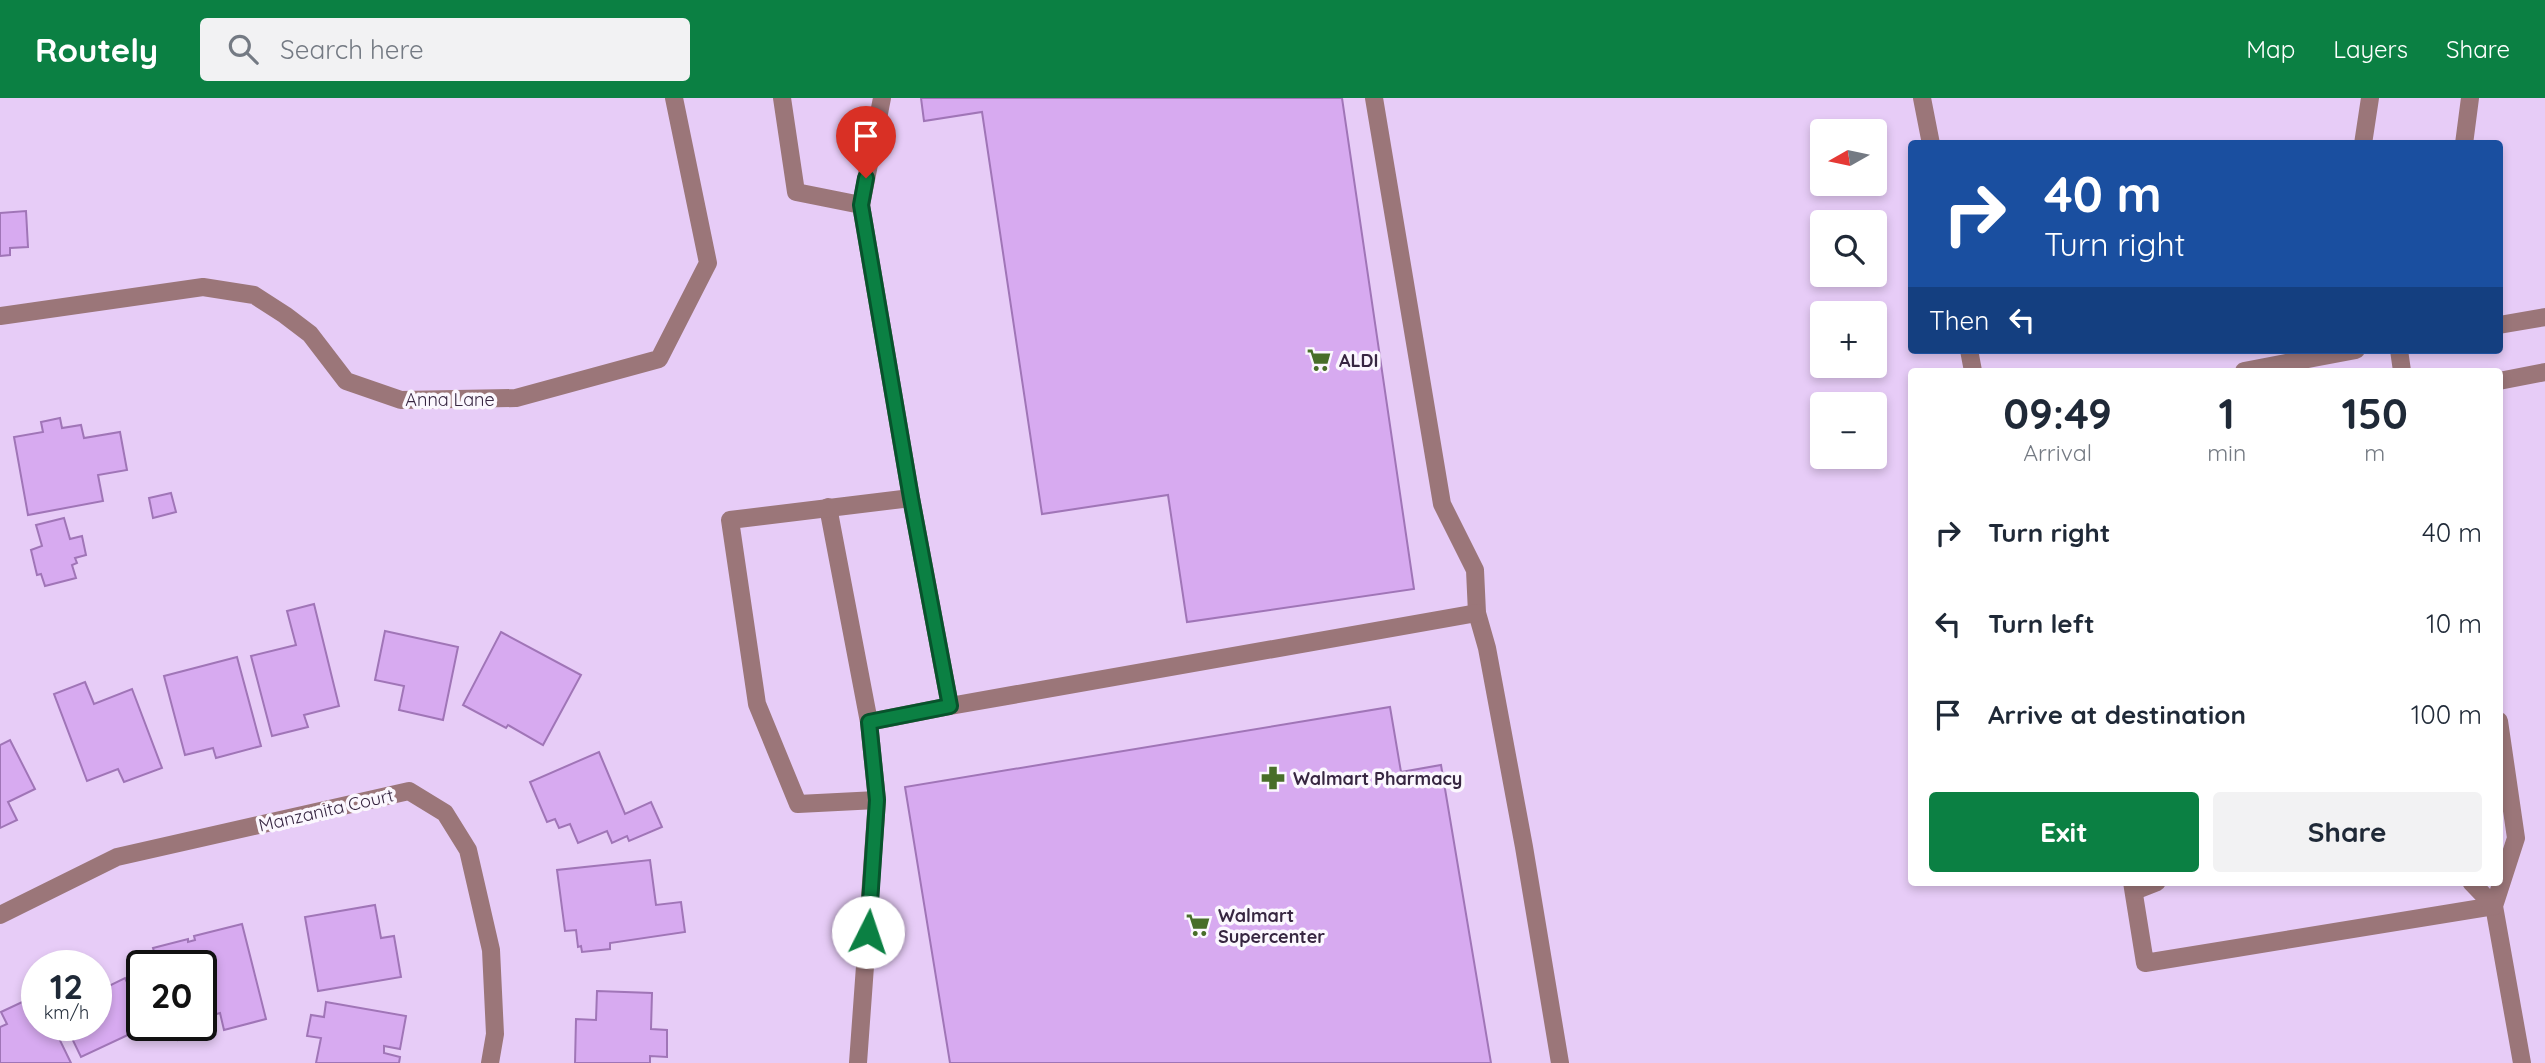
<!DOCTYPE html>
<html lang="en">
<head>
<meta charset="utf-8">
<style>
  body { margin:0; font-family:Quicksand,sans-serif; background:#f2f2f3; color:#1f2937; height:100vh; display:flex; flex-direction:column; font-size:26px; white-space:nowrap }
  * { box-sizing:border-box; margin:0 }
  p { font-size:23px; color:#747a83 }
  .icon { flex:none; width:38px; height:38px; fill:none; stroke:currentColor; stroke-width:2; stroke-linecap:round; stroke-linejoin:round }
  .map { position:relative; flex:1; overflow:hidden }
  .sheet { position:absolute; left:1908px; top:270px; width:595px; height:518px; display:flex; flex-direction:column; background:#fff; border-radius:7px; box-shadow:0 4px 10px #0003 }
  .sheet>* { flex:none }
  .hud { position:absolute; left:1908px; top:42px; width:595px; height:214px; border-radius:7px; box-shadow:0 4px 10px #0003; background:#1a4fa0; color:#fff; overflow:hidden }
  .needle { width:46px; rotate:261deg }
  .tools { position:absolute; left:1810px; top:21px; display:grid; gap:14px }
  .tools a { display:grid; place-items:center; width:77px; height:77px; border-radius:7px; background:#fff; box-shadow:0 4px 10px #0003; font-size:35px }
  .speed { position:absolute; left:21px; top:852px; display:flex; gap:14px; font-size:35px; font-weight:700; text-align:center }
  .speed>* { display:grid; place-content:center; width:91px; height:91px; border-radius:50%; background:#fff; box-shadow:0 4px 10px #0003; line-height:1 }
  .speed small { font-size:18px; font-weight:400 }
  .speed .limit { border:4px solid #111; border-radius:10px; background:#fff; color:#111 }
  .pin { position:absolute; display:grid; place-items:center; width:60px; height:60px; color:#fff; margin:-72px -30px; border-radius:50% 50% 50% 0; rotate:-45deg; box-shadow:0 0 7px #0007 }
  .pin .icon { rotate:45deg }
  .me { position:absolute; width:77px; margin:-38px; rotate:4deg; stroke-linejoin:round; filter:drop-shadow(0 0 5px #0008) }
  .turn { display:flex; align-items:center; gap:24px; height:147px; padding:0 21px; font-size:32px }
  .turn .icon { width:91px; height:91px; stroke-width:2.5 }
  .turn b { display:block; font-size:49px; line-height:60px }
  .then { display:flex; align-items:center; height:66px; padding:0 21px; background:#0003; gap:14px; font-size:26px }
  .eta { display:flex; justify-content:space-evenly; align-items:center; height:119px; text-align:center }
  .eta b { font-size:42px; font-weight:800; line-height:49px }
  .cta { display:flex; gap:14px; margin-top:auto; padding:14px 21px }
  .cta a { flex:1; height:80px; border-radius:7px; background:#0b8043; color:#fff; font-size:28px; font-weight:800; line-height:80px; text-align:center }
  .cta a+a { background:#f2f2f3; color:#1f2937 }
  ul { padding:0; list-style:none }
  li { display:flex; align-items:center; gap:21px; height:91px; padding:0 21px }
  li div { flex:1 }
  li b { display:block; font-size:26px }
  li em { font-style:normal }
  header { display:flex; align-items:center; gap:42px; box-sizing:border-box; height:98px; padding:0 35px; background:#0b8043; color:#fff }
  header strong { font-size:33px }
  nav { display:flex; gap:38px; margin-inline-start:auto; font-size:24px }
  .search { width:490px; height:63px; background:#f2f2f3; display:flex; align-items:center; gap:18px; box-sizing:border-box; padding:0 24px; border-radius:7px; color:#747a83; font-size:26px }
  .map>svg:first-child { display:block }
  .building { fill:#d7aaf0; stroke:#a075b7; stroke-width:2 }
  .lines { fill:none; stroke-linecap:round; stroke-linejoin:round }
  .minor { stroke:#9b7679; stroke-width:18 }
  .route-casing { stroke:#07532c; stroke-width:18 }
  .route { stroke:#0b8043; stroke-width:12 }
  .labels { text-anchor:middle; dominant-baseline:central; stroke-width:7; stroke-linejoin:round; paint-order:stroke }
  .poi-label { font-size:18px; font-weight:bold; fill:#372641; stroke:#fbf7fe; text-anchor:start }
  .street-label { font-size:18px; fill:#372641; stroke:#fbf7fe }
</style>
</head>
<body>
<header>
<strong>Routely</strong>
<div class="search"><svg class="icon" aria-label="search" viewBox="0 0 24 24"><circle cx="10" cy="10" r="6"/><path d="M15 15l6 6"/></svg>Search here</div>
<nav><a>Map</a><a>Layers</a><a>Share</a></nav>
</header>
<div class="map">
<svg width="2545" height="965" viewBox="0 0 2545 965">
  <rect width="100%" height="100%" fill="#e7ccf7"/>
  <!-- building -->
  <g class="building">
    <polygon points="921,0 1342,0 1414,491 1187,524 1168,397 1042,416 982,14 924,23"/>
    <polygon points="26,113 28,149 10,150 10,157 0,158 0,115"/>
    <polygon points="60,320 62,330 81,327 84,340 120,334 127,372 98,377 103,403 28,417 14,339 43,334 41,324"/>
    <polygon points="171,395 176,414 153,420 149,400"/>
    <polygon points="64,420 70,441 82,438 86,457 75,460 77,465 72,467 76,480 45,488 41,476 37,477 31,452 42,448 36,427"/>
    <polygon points="314,506 339,608 304,617 308,629 272,638 251,558 296,547 287,513"/>
    <polygon points="385,533 458,549 443,622 399,612 404,588 375,582"/>
    <polygon points="501,534 581,577 543,647 508,627 506,630 463,607"/>
    <polygon points="237,559 261,648 216,660 213,650 185,657 164,578"/>
    <polygon points="85,584 94,606 132,591 162,670 124,684 118,671 87,683 54,596"/>
    <polygon points="1390,609 1401,674 1441,667 1491,965 950,965 905,689"/>
    <polygon points="10,642 35,691 8,704 17,722 0,730 0,647"/>
    <polygon points="599,654 625,716 651,704 662,729 629,743 627,738 612,745 607,733 578,745 570,726 559,730 555,721 547,724 530,684"/>
    <polygon points="650,762 656,807 681,804 685,834 610,845 610,851 582,854 581,848 578,849 576,832 565,833 557,772"/>
    <polygon points="375,807 381,840 394,838 401,879 318,893 305,819"/>
    <polygon points="242,826 266,921 224,932 220,915 206,919 210,934 178,942 175,928 201,928 201,868 158,868 153,850 188,841 188,844 195,842 194,838"/>
    <polygon points="101,876 107,889 125,880 142,916 142,928 147,928 81,959 66,928 96,928 96,879"/>
    <polygon points="597,893 652,895 651,931 667,932 667,959 650,958 650,965 575,965 576,921 596,922"/>
    <polygon points="37,897 37,928 53,928 71,965 0,965 0,929 7,926 1,914"/>
    <polygon points="326,904 406,918 400,951 384,948 384,955 400,959 399,965 316,965 321,940 307,938 311,917 324,919"/>
  </g>
  <g class="lines">
    <!-- minor -->
    <g class="minor">
      <polyline points="782,0 796,94 861,107 911,400"/>
      <polyline points="1374,0 1442,406 1475,472 1477,515 1487,550 1524,749 1560,965"/>
      <polyline points="1922,0 1931,46"/>
      <polyline points="2363,46 2370,0"/>
      <polyline points="2464,46 2470,0"/>
      <polyline points="861,107 882,0"/>
      <polyline points="0,218 203,189 254,197 285,217 310,236 346,283 401,302 516,300 659,261 708,165 674,0"/>
      <polyline points="2499,227 2545,219"/>
      <polyline points="1969,252 1973,273"/>
      <polyline points="2399,252 2402,273"/>
      <polyline points="2244,273 2356,252"/>
      <polyline points="2499,283 2545,274"/>
      <polyline points="828,409 869,624"/>
      <polyline points="950,608 911,400 730,422 757,606 798,706 877,702 869,624 950,608 1477,515"/>
      <polyline points="2499,623 2516,740 2494,808 2522,965"/>
      <polyline points="2132,784 2145,865 2494,808"/>
      <polyline points="2471,784 2494,808"/>
      <polyline points="2134,793 2157,784"/>
      <polyline points="0,817 117,759 409,693 445,715 468,752 491,852 495,936 490,965"/>
      <polyline points="858,965 877,702"/>
    </g>
  </g>
  <g class="lines">
    <!-- route casing -->
    <g class="route-casing">
      <polyline id="route" points="866,80 861,107 911,400 950,608 869,624 877,702 868,834"/>
    </g>
    <!-- route -->
    <use href="#route" class="route"/>
  </g>
  <!-- icons -->
  <defs>
    <g id="supermarket-bare" transform="scale(1.89)"><path d="M-6-5.5h2.5l.6 2H6L4.5 2H-2.5L-4.4-4H-6ZM-1.5 3.2a1.3 1.3 0 1 0 .1 0ZM3 3.2a1.3 1.3 0 1 0 .1 0Z" fill="#486e29" stroke="#fbf7fe" stroke-width="2.5" paint-order="stroke"/></g>
    <g id="pharmacy-bare" transform="scale(1.89)"><path d="M-2-6h4v4h4v4h-4v4h-4v-4h-4v-4h4Z" fill="#486e29" stroke="#fbf7fe" stroke-width="2.5" paint-order="stroke"/></g>
  </defs>
  <g fill-rule="evenodd">
    <use href="#supermarket-bare" x="1319" y="262"/>
    <use href="#pharmacy-bare" x="1273" y="680"/>
    <use href="#supermarket-bare" x="1198" y="827"/>
  </g>
  <g class="labels">
    <!-- poi labels -->
    <g class="poi-label">
      <text x="1339" y="262">ALDI</text>
      <text x="1293" y="680">Walmart Pharmacy</text>
      <text x="1218" y="817">Walmart<tspan x="1218" dy="21">Supercenter</tspan></text>
    </g>
    <!-- street labels -->
    <g class="street-label">
      <text x="450" y="301">Anna Lane</text>
      <text transform="translate(326 712) rotate(-13)">Manzanita Court</text>
    </g>
  </g>
</svg>
<div class="tools">
<a><svg class="needle" viewBox="-14 -14 28 28"><path d="M0-13l5 13h-10z" fill="#e53935"/><path d="M0 13l5-13h-10z" fill="#747a83"/></svg></a>
<a><svg class="icon" aria-label="search" viewBox="0 0 24 24"><circle cx="10" cy="10" r="6"/><path d="M15 15l6 6"/></svg></a>
<a>+</a>
<a>−</a>
</div>
<div class="speed"><div>12<small>km/h</small></div><div class="limit">20</div></div>
<div class="pin" style="left:866px;top:80px;background:#d93025"><svg class="icon" aria-label="arrive" viewBox="0 0 24 24"><path d="M6 21V4h12l-3 4 3 4H6"/></svg></div>
<svg class="me" style="left:868px;top:834px" viewBox="-20 -20 40 40"><circle r="19" fill="#fff"/><path d="M0-13L10 11 0 6-10 11z" fill="#0b8043"/></svg>
<div class="hud">
<div class="turn"><svg class="icon" aria-label="right" viewBox="0 0 24 24"><path d="M7 20v-9h11M14 6l5 5-5 5"/></svg><div><b>40 m</b>Turn right</div></div>
<div class="then">Then<svg class="icon" aria-label="left" viewBox="0 0 24 24"><path d="M17 20v-9H6M10 6l-5 5 5 5"/></svg></div>
</div>
<section class="sheet">
<div class="eta">
<div><b>09:49</b><p>Arrival</p></div>
<div><b>1</b><p>min</p></div>
<div><b>150</b><p>m</p></div>
</div>
<ul>
<li><svg class="icon" aria-label="right" viewBox="0 0 24 24"><path d="M7 20v-9h11M14 6l5 5-5 5"/></svg><div><b>Turn right</b></div><em>40 m</em></li>
<li><svg class="icon" aria-label="left" viewBox="0 0 24 24"><path d="M17 20v-9H6M10 6l-5 5 5 5"/></svg><div><b>Turn left</b></div><em>10 m</em></li>
<li><svg class="icon" aria-label="arrive" viewBox="0 0 24 24"><path d="M6 21V4h12l-3 4 3 4H6"/></svg><div><b>Arrive at destination</b></div><em>100 m</em></li>
</ul>
<div class="cta"><a>Exit</a><a>Share</a></div>
</section>
</div>
</body>
</html>
